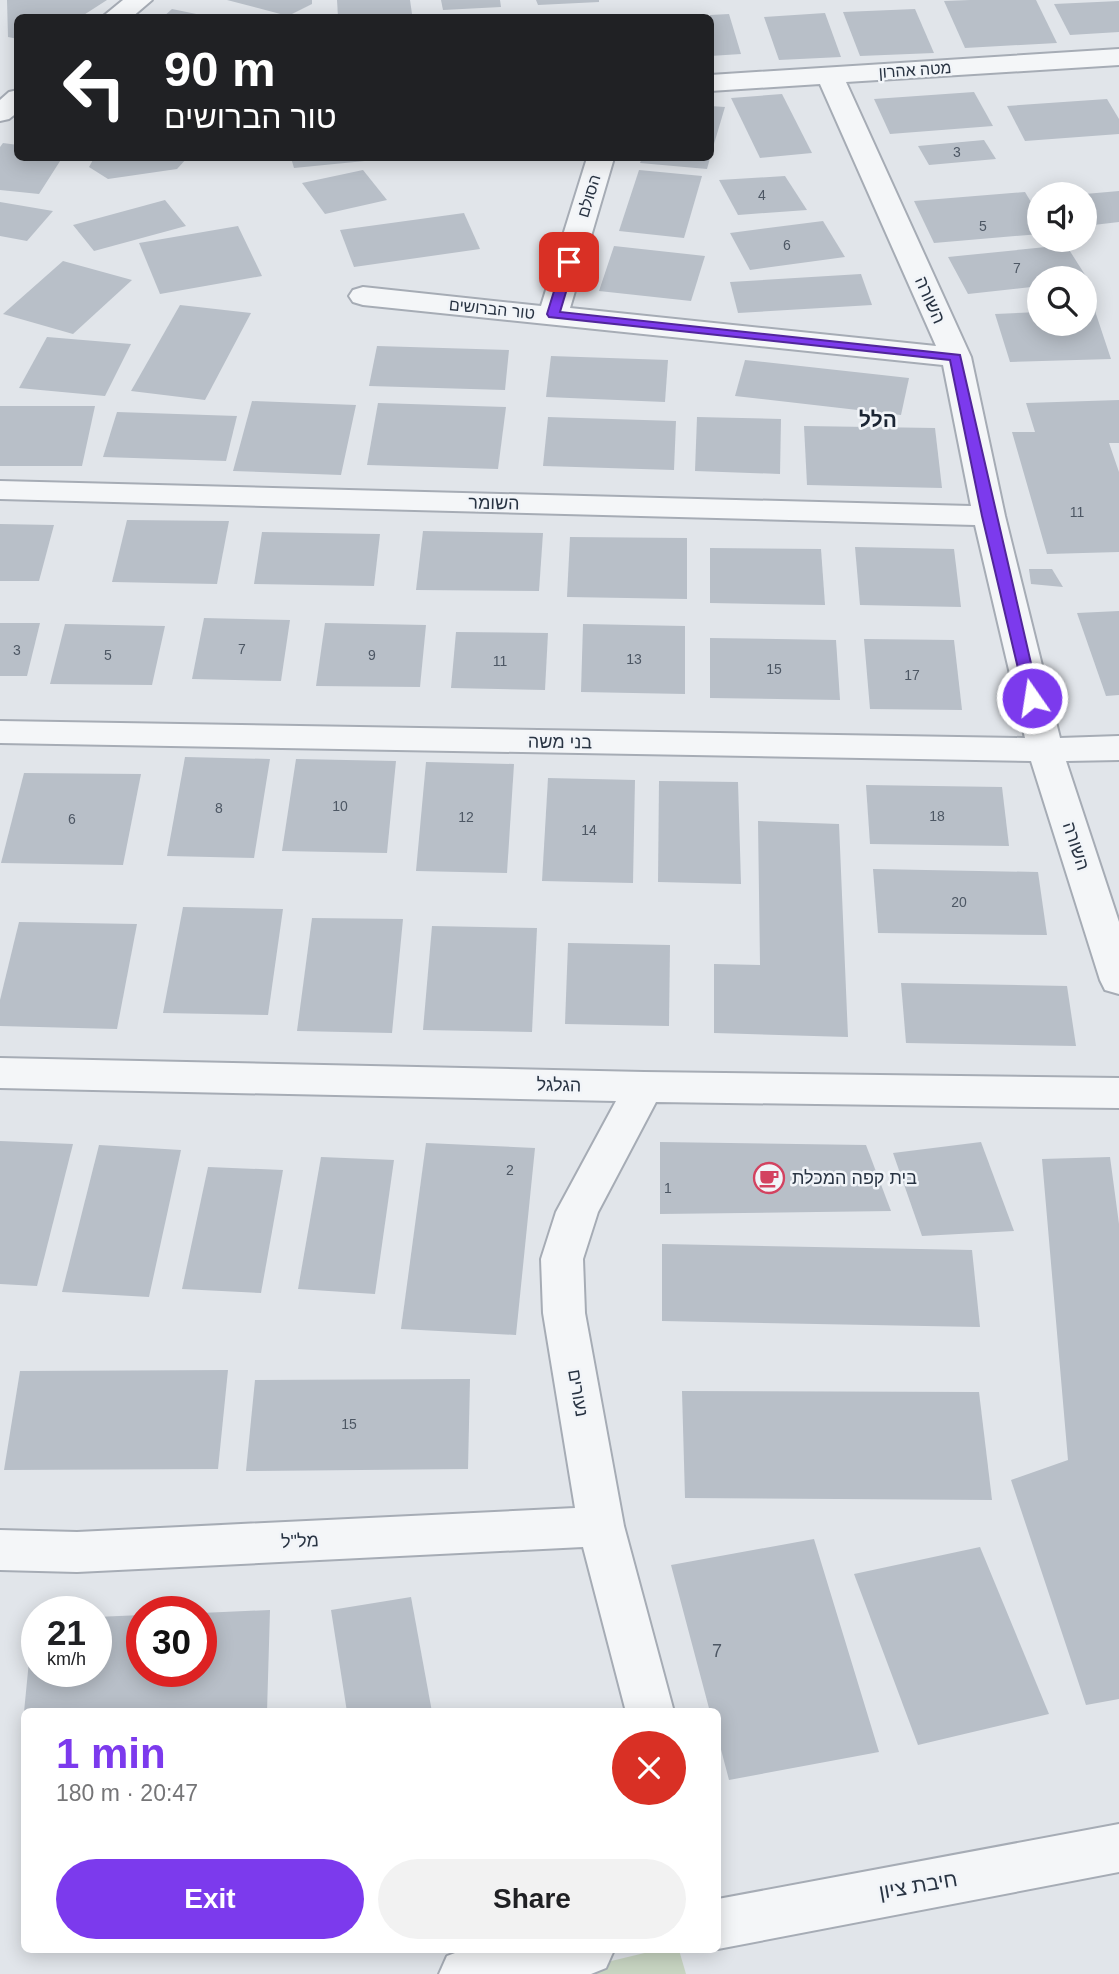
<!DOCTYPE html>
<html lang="en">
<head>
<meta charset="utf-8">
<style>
  body { margin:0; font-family:Arial,"Noto Sans Hebrew",sans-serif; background:#f2f2f2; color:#202124; height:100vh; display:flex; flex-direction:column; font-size:26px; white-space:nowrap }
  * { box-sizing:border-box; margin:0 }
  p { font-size:23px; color:#757577 }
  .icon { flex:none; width:38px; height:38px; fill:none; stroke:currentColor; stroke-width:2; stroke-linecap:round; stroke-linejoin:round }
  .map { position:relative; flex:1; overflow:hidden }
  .panel { position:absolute; left:21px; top:1708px; width:700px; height:245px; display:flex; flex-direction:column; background:#fff; border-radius:10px; box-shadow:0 4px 18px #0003 }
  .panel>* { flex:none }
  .hud { position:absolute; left:14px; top:14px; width:700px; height:147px; border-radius:10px; box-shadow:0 4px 18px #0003; background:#202124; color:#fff; overflow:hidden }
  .tools { position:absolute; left:1027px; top:182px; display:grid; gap:14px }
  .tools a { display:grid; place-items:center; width:70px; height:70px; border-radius:50%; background:#fff; box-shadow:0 4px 18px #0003; font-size:35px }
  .speed { position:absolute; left:21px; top:1596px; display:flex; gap:14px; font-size:35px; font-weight:700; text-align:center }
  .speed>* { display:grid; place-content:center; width:91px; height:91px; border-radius:50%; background:#fff; box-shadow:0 4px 18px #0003; line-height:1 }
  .speed small { font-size:18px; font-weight:400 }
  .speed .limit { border:10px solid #d22; background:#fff; color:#111 }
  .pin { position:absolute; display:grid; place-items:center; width:60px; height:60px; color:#fff; margin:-30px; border-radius:14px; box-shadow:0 4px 10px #0006 }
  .me { position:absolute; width:77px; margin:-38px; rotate:347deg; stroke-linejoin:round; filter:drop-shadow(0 0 5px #0008) }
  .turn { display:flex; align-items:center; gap:24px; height:147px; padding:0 35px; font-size:32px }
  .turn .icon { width:91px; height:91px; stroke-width:2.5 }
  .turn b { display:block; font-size:49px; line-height:60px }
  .round { display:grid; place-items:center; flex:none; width:74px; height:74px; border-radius:37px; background:#f2f2f2 }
  .summary { display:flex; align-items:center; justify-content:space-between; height:119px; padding:0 35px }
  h1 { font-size:42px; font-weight:600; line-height:52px; color:#7c3aed }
  .cta { display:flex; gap:14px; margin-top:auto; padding:14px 35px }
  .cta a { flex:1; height:80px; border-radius:42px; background:#7c3aed; color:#fff; font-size:28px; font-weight:600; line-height:80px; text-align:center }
  .cta a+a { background:#f2f2f2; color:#202124 }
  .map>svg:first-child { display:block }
  .green { fill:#c8d5c2 }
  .building { fill:#b8bfc8 }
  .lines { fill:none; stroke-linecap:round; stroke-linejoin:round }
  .minor-casing { stroke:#a6acb5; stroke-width:4 }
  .minor { fill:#f4f6f8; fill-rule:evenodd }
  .route { fill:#7c3aed; stroke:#51269a; stroke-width:2 }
  .labels { text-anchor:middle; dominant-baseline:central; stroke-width:5; stroke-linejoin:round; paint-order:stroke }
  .number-label { font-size:14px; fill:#4d5764 }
  .far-street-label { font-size:16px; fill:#293443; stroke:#f1f4f8 }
  .street-label { font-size:18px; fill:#293443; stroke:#f1f4f8 }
  .poi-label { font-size:18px; fill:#293443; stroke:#f1f4f8; text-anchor:start }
  .near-number-label { font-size:18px; fill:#4d5764 }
  .far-district-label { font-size:21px; font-weight:bold; fill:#1b2534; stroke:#f1f4f8 }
  .near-street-label { font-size:21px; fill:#293443; stroke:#f1f4f8 }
</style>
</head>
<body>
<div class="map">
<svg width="1119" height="1974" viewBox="0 0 1119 1974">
  <rect width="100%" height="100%" fill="#e1e5ea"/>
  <!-- green -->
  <polygon class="green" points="657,1950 679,1950 686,1974 557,1974"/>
  <!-- building -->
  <g class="building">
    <polygon points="7,0 107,0 79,18 18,18 18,39 8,37"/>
    <polygon points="227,0 312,0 312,4 288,16"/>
    <polygon points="337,0 410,0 412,14 338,17"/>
    <polygon points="441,0 500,0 501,7 443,10"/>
    <polygon points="536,0 599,0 599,2 538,5"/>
    <polygon points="970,0 1036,0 1057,43 965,48 944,1"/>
    <polygon points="1119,1 1119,32 1070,35 1054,4"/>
    <polygon points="172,9 206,16 206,18 162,18"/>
    <polygon points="915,9 934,53 860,56 843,12"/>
    <polygon points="825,13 841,57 779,60 764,17"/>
    <polygon points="729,14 741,54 710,56 710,15"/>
    <polygon points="974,92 993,126 890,134 874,99"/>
    <polygon points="782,94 812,153 760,158 731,98"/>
    <polygon points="1107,99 1119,119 1119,134 1025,141 1007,106"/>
    <polygon points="710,106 725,107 711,154 710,154"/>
    <polygon points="984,140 996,159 929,165 918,146"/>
    <polygon points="3,143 18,145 18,158 62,158 39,194 0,190 0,147"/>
    <polygon points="94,158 187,158 177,169 108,179 89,167"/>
    <polygon points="291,158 375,158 375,160 294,168"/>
    <polygon points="642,158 710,158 707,169 640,163"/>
    <polygon points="363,170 387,200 325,214 302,183"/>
    <polygon points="639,170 702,176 684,238 619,231"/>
    <polygon points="785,176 807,210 738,215 719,180"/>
    <polygon points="1119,191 1119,222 1085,226 1085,194"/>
    <polygon points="1025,192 1040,217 1040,234 934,243 914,201"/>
    <polygon points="165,200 186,226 94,251 73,225"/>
    <polygon points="0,202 53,211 27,241 0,236"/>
    <polygon points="464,213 480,249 354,267 340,230"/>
    <polygon points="823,221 845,257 750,270 730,233"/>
    <polygon points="238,226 262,276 160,294 139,243"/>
    <polygon points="1066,245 1089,281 1085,282 1085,278 1040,278 1040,286 968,294 948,257"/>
    <polygon points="614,246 705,256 691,301 599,291"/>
    <polygon points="63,261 132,280 73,334 3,314"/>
    <polygon points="861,274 872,305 738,313 730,282"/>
    <polygon points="180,305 251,313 205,400 131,391"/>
    <polygon points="1085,311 1095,311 1111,359 1010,362 995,314 1040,312 1040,324 1085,324"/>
    <polygon points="47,337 131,344 105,396 19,388"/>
    <polygon points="377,346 509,350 505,390 369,386"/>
    <polygon points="551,356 668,360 665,402 546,397"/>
    <polygon points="745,360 909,378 901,415 735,396"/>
    <polygon points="1119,400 1119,443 1109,443 1119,472 1119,552 1047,554 1012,432 1035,432 1026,403"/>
    <polygon points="252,401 356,405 341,475 233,471"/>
    <polygon points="378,403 506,407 498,469 367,465"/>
    <polygon points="0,406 95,406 82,466 0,466"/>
    <polygon points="117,412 237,416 226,461 103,457"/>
    <polygon points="548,417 676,421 674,470 543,466"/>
    <polygon points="697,417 781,419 780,474 695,471"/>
    <polygon points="804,426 935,428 942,488 807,485"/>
    <polygon points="127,520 229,521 217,584 112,582"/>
    <polygon points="0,524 54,525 39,581 0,581"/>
    <polygon points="423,531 543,533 539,591 416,590"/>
    <polygon points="262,532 380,534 374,586 254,584"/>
    <polygon points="570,537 687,538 687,599 567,597"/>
    <polygon points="855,547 954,549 961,607 860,605"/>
    <polygon points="710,548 821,549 825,605 710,603"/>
    <polygon points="1029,569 1052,569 1063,587 1031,584"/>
    <polygon points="1119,611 1119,695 1106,696 1077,613"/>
    <polygon points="204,618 290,620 281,681 192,679"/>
    <polygon points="0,623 40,623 27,676 0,676"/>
    <polygon points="325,623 426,625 420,687 316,686"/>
    <polygon points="65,624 165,626 152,685 50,684"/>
    <polygon points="583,624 685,626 685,694 581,692"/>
    <polygon points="456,632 548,633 545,690 451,688"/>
    <polygon points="710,638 836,640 840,700 710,698"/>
    <polygon points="864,639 954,640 962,710 870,709"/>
    <polygon points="185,757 270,759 254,858 167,856"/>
    <polygon points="296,759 396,761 387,853 282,851"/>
    <polygon points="426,762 514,764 507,873 416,871"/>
    <polygon points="24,773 141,774 123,865 1,863"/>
    <polygon points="548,778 635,780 633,883 542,881"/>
    <polygon points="659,781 738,782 741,884 658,882"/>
    <polygon points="866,785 1002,787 1009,846 870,844"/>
    <polygon points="758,821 839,824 848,1037 714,1033 714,964 760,965"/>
    <polygon points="873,869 1038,872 1047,935 878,933"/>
    <polygon points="183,907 283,909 268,1015 163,1013"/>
    <polygon points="312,918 403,919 392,1033 297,1031"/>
    <polygon points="19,922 137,924 117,1029 0,1026 0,1000"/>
    <polygon points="432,926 537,928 532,1032 423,1030"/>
    <polygon points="568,943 670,945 669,1026 565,1024"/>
    <polygon points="901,983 1067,986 1076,1046 906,1043"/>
    <polygon points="0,1141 73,1144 37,1286 0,1284"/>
    <polygon points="660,1142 866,1145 891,1211 660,1214"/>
    <polygon points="981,1142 1014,1231 922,1236 893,1153"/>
    <polygon points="426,1143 535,1148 516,1335 401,1329"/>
    <polygon points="99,1145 181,1150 149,1297 62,1292"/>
    <polygon points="321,1157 394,1160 375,1294 298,1289"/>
    <polygon points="1110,1157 1119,1224 1119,1699 1086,1705 1011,1480 1068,1460 1042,1159"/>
    <polygon points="208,1167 283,1170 261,1293 182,1289"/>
    <polygon points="662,1244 972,1250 980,1327 662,1321"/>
    <polygon points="228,1370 218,1469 4,1470 20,1371"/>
    <polygon points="470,1379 468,1469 246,1471 255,1380"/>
    <polygon points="682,1391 979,1392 992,1500 685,1498"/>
    <polygon points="814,1539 879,1752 729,1780 718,1738 718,1712 710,1712 671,1565"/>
    <polygon points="980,1547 1049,1714 918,1745 854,1574"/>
    <polygon points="411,1597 432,1712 347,1712 331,1610"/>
    <polygon points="270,1610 267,1712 24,1712 33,1620 37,1620 37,1671 96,1671 96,1617 142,1615 142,1671 201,1671 201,1613"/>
  </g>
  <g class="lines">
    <!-- minor casing -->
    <g class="minor-casing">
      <g id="minor">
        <polygon points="123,0 152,0 131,18 101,18"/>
        <polygon points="1119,49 1119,65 846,82 971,357 1005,516 1060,738 1119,736 1119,760 1066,761 1119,922 1119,994 1105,990 1100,980 1031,761 0,743 0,721 1025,738 975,525 0,499 0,481 971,506 943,365 363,305 353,302 349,296 353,290 363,287 541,306 587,158 614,158 570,308 936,346 820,84 710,91 710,75"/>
        <polygon points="18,90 18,112 9,119 0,121 0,100 9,92"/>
        <polygon points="0,1058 644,1072 1119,1078 1119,1108 656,1102 598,1212 583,1259 585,1313 624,1526 674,1712 626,1712 583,1547 77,1572 0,1570 0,1530 77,1532 575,1508 543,1313 541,1259 556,1212 616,1101 0,1088"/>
        <polygon points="1119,1824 1119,1872 718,1949 718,1899"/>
        <polygon points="463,1950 614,1950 606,1968 591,1974 439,1974 447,1956"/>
      </g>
    </g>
    <!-- minor -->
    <use href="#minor" class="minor"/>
  </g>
  <!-- route -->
  <polygon class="route" points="569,259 575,262 560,312 960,355 1039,698 1037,701 1027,701 1025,698 982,516 950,360 549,317 547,314 563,262"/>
  <!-- icons -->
  <defs>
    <g id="cafe-ring" transform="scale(1.575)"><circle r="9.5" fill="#f1f4f8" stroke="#d34260" stroke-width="1.5"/><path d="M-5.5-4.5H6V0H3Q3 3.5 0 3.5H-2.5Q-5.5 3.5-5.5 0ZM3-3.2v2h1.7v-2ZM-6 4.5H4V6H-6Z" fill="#d34260"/></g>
  </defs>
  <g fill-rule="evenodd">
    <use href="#cafe-ring" x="769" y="1178"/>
  </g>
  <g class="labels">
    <!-- number labels -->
    <g class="number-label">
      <text x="957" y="152">3</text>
      <text x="762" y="195">4</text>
      <text x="983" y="226">5</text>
      <text x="787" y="245">6</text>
      <text x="1017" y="268">7</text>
      <text x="1077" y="512">11</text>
      <text x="242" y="649">7</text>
      <text x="17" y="650">3</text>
      <text x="108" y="655">5</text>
      <text x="372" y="655">9</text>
      <text x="634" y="659">13</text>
      <text x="500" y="661">11</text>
      <text x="774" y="669">15</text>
      <text x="912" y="675">17</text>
      <text x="340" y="806">10</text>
      <text x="219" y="808">8</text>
      <text x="937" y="816">18</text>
      <text x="466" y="817">12</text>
      <text x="72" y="819">6</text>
      <text x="589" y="830">14</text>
      <text x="959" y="902">20</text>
      <text x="510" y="1170">2</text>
      <text x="668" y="1188">1</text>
      <text x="349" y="1424">15</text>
    </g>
    <!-- far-street labels -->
    <g class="far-street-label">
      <text transform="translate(915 70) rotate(-4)">מטה אהרון</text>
      <text transform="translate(589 196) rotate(-73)">הסולם</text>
      <text transform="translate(492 309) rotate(6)">טור הברושים</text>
    </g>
    <!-- street labels -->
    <g class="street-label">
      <text transform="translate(930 300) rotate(66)">השורה</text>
      <text transform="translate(494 503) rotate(1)">השומר</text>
      <text transform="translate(560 742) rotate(1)">בני משה</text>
      <text transform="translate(1076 846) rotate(72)">השורה</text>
      <text transform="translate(559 1085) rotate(1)">הגלגל</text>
      <text transform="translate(578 1393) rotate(80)">נעורים</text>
      <text transform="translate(300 1541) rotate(-3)">מל"ל</text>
    </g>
    <!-- poi labels -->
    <g class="poi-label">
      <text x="792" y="1178">בית קפה המכלת</text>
    </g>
    <!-- near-number labels -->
    <g class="near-number-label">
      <text x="717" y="1651">7</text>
    </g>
    <!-- far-district labels -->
    <g class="far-district-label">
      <text x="878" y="419">הלל</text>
    </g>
    <!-- near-street labels -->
    <g class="near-street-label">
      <text transform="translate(918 1885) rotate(-10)">חיבת ציון</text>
    </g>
  </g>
</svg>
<div class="tools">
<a><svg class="icon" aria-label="sound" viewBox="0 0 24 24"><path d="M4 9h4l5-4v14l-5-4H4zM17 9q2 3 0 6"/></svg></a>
<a><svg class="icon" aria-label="search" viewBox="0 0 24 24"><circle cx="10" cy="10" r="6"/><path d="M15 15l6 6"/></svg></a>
</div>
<div class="speed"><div>21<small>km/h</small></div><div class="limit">30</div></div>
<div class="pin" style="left:569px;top:262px;background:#d93025"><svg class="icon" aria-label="arrive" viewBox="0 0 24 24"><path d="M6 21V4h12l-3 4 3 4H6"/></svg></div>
<svg class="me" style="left:1032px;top:698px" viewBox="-20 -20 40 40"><circle r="17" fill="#7c3aed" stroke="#fff" stroke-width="3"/><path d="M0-11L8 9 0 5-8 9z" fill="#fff"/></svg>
<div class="hud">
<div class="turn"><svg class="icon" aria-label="left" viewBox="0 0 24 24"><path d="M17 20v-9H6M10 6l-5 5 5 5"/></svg><div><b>90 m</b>טור הברושים</div></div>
</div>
<section class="panel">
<div class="summary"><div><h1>1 min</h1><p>180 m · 20:47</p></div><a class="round" style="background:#d93025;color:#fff"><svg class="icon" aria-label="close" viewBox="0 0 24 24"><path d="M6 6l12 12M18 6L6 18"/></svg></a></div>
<div class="cta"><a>Exit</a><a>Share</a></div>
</section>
</div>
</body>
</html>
